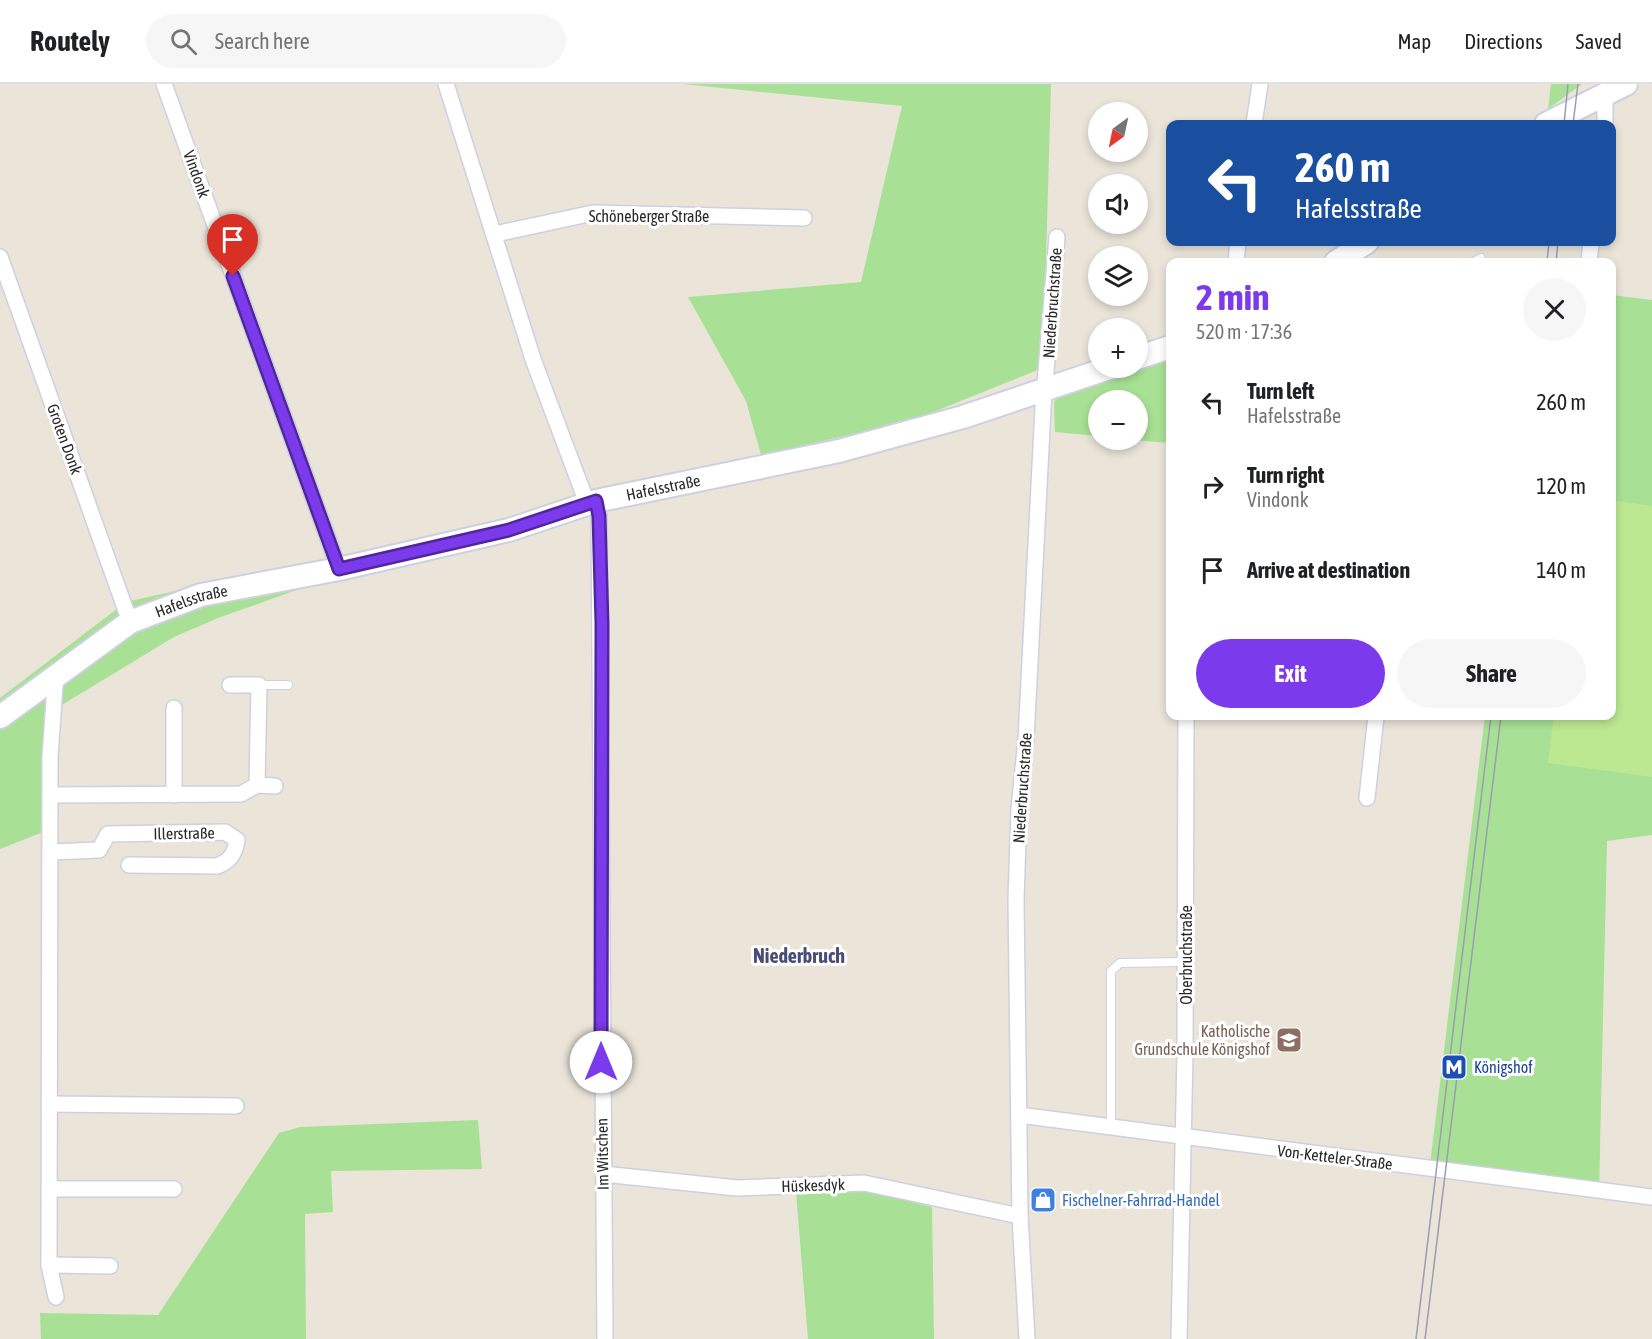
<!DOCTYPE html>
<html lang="en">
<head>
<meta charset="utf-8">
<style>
  body { margin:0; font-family:"Asap Condensed",sans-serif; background:#f6f6f6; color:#202124; height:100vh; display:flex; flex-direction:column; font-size:22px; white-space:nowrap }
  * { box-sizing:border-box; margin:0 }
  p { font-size:20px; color:#757577 }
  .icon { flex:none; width:33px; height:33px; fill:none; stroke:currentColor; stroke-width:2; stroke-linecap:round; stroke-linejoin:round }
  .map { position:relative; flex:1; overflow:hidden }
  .panel { position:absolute; left:1166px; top:174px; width:450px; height:462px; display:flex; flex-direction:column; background:#fff; border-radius:12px; box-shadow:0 3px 9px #0003 }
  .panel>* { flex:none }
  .top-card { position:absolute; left:1166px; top:36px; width:450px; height:126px; border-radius:12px; box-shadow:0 3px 9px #0003; background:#1a4fa0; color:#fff; overflow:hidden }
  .needle { width:39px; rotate:213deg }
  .buttons { position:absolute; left:1088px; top:18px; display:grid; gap:12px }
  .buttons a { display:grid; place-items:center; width:60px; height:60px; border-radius:50%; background:#fff; box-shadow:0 3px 9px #0003; font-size:30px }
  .pin { position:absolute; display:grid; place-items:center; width:51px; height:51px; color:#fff; margin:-62px -26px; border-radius:50% 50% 50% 0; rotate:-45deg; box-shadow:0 0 6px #0007 }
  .pin .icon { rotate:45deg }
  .me { position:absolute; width:66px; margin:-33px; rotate:0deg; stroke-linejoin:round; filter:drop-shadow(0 0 4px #0008) }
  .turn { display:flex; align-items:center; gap:21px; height:126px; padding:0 30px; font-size:27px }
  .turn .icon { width:78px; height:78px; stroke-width:2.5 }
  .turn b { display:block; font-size:42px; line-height:51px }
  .round { display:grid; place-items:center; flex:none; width:63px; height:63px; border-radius:32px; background:#f6f6f6 }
  .overview { display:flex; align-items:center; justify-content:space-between; height:102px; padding:0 30px }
  h1 { font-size:36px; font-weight:700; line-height:45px; color:#7c3aed }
  .action { display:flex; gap:12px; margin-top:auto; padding:12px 30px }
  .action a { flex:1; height:69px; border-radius:36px; background:#7c3aed; color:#fff; font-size:24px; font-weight:700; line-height:69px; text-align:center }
  .action a+a { background:#f6f6f6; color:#202124 }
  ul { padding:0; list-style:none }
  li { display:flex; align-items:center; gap:18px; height:84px; padding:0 30px }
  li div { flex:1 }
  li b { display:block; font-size:22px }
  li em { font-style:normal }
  header { display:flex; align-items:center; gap:36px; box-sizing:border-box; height:84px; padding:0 30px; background:#fff; border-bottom:2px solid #e0e0e0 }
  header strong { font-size:28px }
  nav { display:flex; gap:33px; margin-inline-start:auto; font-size:21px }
  .search { width:420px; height:54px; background:#f6f6f6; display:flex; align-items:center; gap:15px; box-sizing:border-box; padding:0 21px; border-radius:33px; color:#757577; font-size:22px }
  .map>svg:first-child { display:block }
  .green { fill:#a8e195 }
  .pitch { fill:#bce891 }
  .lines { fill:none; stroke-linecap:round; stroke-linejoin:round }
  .service-casing { stroke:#ced0e1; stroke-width:10 }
  .minor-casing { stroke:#ced0e1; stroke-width:18 }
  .secondary-casing { stroke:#ced0e1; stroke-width:26 }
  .service { stroke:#fff; stroke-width:8 }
  .minor { stroke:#fff; stroke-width:15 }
  .secondary { stroke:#fff; stroke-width:22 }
  .tram { stroke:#9c9db2; stroke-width:1.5 }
  .route-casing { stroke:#51269a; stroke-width:15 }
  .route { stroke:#7c3aed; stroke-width:10 }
  .labels { text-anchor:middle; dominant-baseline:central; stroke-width:6; stroke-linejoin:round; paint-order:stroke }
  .street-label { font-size:16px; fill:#282828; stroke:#fff }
  .education-label { font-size:16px; fill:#785e54; stroke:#fff; text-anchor:end }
  .transit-label { font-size:16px; fill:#164399; stroke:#fff; text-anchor:start }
  .shop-label { font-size:16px; fill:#366cbe; stroke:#fff; text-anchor:start }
  .quarter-label { font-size:20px; font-weight:bold; fill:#494d77; stroke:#fff }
</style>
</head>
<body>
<header>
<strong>Routely</strong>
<div class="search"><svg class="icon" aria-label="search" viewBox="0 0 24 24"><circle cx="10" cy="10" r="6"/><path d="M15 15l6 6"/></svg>Search here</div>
<nav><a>Map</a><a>Directions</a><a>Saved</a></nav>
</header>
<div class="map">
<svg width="1652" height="1255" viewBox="0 0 1652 1255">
  <rect width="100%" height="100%" fill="#eae4d9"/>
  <!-- green -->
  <g class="green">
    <polygon points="682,0 1051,0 1043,284 911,337 761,371 746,317 688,213 861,198 902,22"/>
    <polygon points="1551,0 1582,0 1548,25"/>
    <polygon points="1611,211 1652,216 1652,751 1607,757 1599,1110 1429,1089 1485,632 1611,632"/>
    <polygon points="1170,275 1170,359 1130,356 1137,356 1137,316 1098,316 1098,352 1055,348 1054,318 1060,311"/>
    <polygon points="297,480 302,504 218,534 174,553 60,622 58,742 0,765 0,614 126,518"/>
    <polygon points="478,1036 482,1085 331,1087 333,1128 305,1130 306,1255 41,1255 40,1229 158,1231 279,1049 300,1043"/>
    <polygon points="862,1106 932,1123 934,1255 808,1255 796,1108"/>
  </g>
  <!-- pitch -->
  <polygon class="pitch" points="1611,416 1652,422 1652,693 1548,679 1554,632 1611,632"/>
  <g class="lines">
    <!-- service casing -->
    <g class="service-casing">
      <g id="service">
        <polyline points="1473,178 1481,174"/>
        <polyline points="259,601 288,601"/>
        <polyline points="1111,1044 1111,887 1120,879 1185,878"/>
      </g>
    </g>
    <!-- minor casing -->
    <g class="minor-casing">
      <g id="minor">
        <polyline points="164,0 339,485"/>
        <polyline points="446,0 534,278 587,419"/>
        <polyline points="1605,11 1605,40"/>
        <polyline points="1254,40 1260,0"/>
        <polyline points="495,150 593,129 804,134"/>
        <polyline points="0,173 130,538"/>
        <polyline points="1236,178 1238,158"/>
        <polyline points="1589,178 1591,158"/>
        <polyline points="596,417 599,432 605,1255"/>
        <polyline points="53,594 55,601 50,673 49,1181 56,1213"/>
        <polyline points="230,601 259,601 257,701"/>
        <polyline points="174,624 174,711"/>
        <polyline points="50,711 241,710 257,701 275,702"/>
        <polyline points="1367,714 1376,632"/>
        <path d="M51,768L99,766L108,750L225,748L237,756C235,770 230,777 217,782L129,781"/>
        <polyline points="49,1020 236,1022"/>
        <polyline points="1019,1031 1652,1113"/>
        <polyline points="603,1090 737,1104 864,1099 1020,1132"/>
        <polyline points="49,1105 174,1105"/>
        <polyline points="49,1181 110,1182"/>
        <polyline points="1027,1255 1020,1132 1016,816 1019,725 1026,655 1043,324 1057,153"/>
        <polyline points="1179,1255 1185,968 1186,632"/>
      </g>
    </g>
    <!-- secondary casing -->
    <g class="secondary-casing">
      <g id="secondary">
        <polyline points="1546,40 1626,0"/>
        <polyline points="1336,178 1367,158"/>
        <polyline points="1137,274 1170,263"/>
        <path id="s1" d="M0,633L130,538L201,511L339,485L509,446L596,417L839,367L963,333L1109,284"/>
      </g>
    </g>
    <!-- service -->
    <use href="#service" class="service"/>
    <!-- minor -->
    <use href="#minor" class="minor"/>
    <!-- secondary -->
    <use href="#secondary" class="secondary"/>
    <!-- tram -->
    <g class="tram">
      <polyline points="1564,40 1568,0"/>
      <polyline points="1573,40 1578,0"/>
      <polyline points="1547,178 1549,158"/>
      <polyline points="1556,178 1558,158"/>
      <polyline points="1416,1255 1491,632"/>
      <polyline points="1425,1255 1501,632"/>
    </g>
  </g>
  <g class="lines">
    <!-- route casing -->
    <g class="route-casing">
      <polyline id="route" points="233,192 339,485 509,446 596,417 599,432 602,540 601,978"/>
    </g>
    <!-- route -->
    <use href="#route" class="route"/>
  </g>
  <!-- icons -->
  <defs>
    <g id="school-square" transform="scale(1.35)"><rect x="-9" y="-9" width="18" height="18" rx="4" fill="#8d6e63" stroke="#fff"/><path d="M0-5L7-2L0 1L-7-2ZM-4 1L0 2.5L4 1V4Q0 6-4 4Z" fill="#fff"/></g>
    <g id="metro-square" transform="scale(1.35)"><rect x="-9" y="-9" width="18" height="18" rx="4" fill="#1a4fb4" stroke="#fff"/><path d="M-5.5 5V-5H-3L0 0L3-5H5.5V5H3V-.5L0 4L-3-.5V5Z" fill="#fff"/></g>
    <g id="shop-square" transform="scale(1.35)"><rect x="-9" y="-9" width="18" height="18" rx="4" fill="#3f7fe0" stroke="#fff"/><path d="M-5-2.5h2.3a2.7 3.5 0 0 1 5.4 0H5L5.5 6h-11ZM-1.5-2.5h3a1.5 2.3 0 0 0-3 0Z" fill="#fff"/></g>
  </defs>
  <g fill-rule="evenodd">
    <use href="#school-square" x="1289" y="956"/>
    <use href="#metro-square" x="1454" y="983"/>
    <use href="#shop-square" x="1043" y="1116"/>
  </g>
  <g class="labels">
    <!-- street labels -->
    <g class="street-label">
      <text transform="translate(197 90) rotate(70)">Vindonk</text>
      <text x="649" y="132">Schöneberger Straße</text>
      <text transform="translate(1052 219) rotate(-86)">Niederbruchstraße</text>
      <text transform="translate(65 355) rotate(70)">Groten Donk</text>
      <text stroke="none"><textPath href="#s1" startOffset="712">Hafelsstraße</textPath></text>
      <text stroke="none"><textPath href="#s1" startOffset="226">Hafelsstraße</textPath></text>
      <text transform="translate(1022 704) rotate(-86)">Niederbruchstraße</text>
      <text transform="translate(184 749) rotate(-1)">Illerstraße</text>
      <text transform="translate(1186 871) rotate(-90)">Oberbruchstraße</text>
      <text transform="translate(602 1070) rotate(-91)">Im Witschen</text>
      <text transform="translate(1335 1073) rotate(7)">Von-Ketteler-Straße</text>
      <text transform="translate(813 1101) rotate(-2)">Hüskesdyk</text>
    </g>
    <!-- education labels -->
    <g class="education-label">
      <text x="1270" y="947">Katholische<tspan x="1270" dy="18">Grundschule Königshof</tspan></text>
    </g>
    <!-- transit labels -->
    <g class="transit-label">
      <text x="1474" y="983">Königshof</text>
    </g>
    <!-- shop labels -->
    <g class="shop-label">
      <text x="1062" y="1116">Fischelner-Fahrrad-Handel</text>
    </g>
    <!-- quarter labels -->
    <g class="quarter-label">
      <text x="799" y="871">Niederbruch</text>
    </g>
  </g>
</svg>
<div class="buttons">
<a><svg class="needle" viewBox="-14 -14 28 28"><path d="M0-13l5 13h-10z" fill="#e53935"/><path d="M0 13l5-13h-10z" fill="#757577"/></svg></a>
<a><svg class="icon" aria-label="sound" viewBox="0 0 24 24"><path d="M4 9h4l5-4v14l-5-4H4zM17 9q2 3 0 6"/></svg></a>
<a><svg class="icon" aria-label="layers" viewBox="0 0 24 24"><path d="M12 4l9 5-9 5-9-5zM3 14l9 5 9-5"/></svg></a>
<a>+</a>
<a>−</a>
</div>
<div class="pin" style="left:233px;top:192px;background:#d93025"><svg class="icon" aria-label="arrive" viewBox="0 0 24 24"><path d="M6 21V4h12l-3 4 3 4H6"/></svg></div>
<svg class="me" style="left:601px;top:978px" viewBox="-20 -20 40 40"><circle r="19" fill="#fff"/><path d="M0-13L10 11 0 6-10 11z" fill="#7c3aed"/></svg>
<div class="top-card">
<div class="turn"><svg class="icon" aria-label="left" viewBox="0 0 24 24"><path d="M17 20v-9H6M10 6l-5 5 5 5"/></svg><div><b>260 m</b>Hafelsstraße</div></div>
</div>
<section class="panel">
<div class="overview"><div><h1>2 min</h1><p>520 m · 17:36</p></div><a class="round"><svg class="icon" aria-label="close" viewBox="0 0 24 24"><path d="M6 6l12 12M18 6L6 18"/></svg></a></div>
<ul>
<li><svg class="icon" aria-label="left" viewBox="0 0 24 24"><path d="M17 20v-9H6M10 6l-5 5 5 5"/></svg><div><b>Turn left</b><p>Hafelsstraße</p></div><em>260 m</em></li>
<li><svg class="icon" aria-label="right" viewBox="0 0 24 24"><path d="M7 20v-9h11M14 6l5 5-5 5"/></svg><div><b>Turn right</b><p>Vindonk</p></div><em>120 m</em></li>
<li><svg class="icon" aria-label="arrive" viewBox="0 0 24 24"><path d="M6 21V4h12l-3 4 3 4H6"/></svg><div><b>Arrive at destination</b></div><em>140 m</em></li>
</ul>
<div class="action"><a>Exit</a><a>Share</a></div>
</section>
</div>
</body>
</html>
